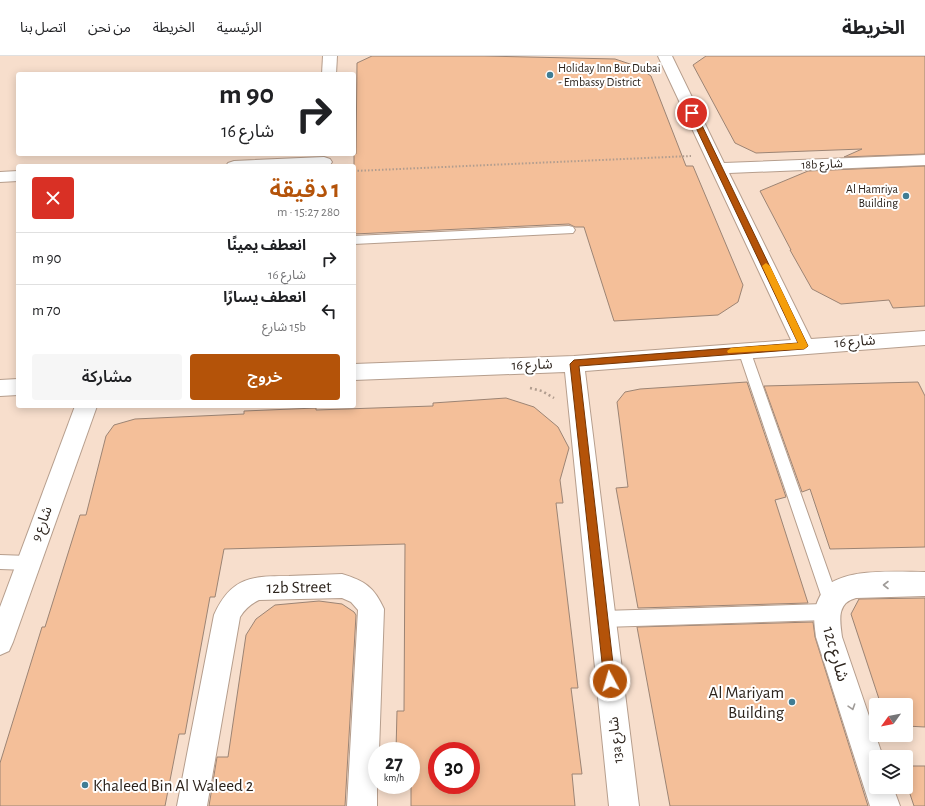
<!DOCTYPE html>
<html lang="ar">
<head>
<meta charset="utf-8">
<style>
  body { margin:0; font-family:"Alegreya Sans","Noto Sans Arabic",sans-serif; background:#f6f6f6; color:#202124; direction:rtl; height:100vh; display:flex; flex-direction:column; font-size:15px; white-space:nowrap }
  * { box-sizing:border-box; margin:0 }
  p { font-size:13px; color:#757577 }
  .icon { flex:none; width:22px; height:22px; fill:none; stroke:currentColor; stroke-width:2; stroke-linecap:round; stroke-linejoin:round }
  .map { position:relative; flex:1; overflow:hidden; direction:ltr }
  .details { position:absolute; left:16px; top:108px; width:340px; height:244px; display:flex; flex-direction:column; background:#fff; border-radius:4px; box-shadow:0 2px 10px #0003; direction:rtl }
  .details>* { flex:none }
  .banner { position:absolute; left:16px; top:16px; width:340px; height:84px; border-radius:4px; box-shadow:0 2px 10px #0003; direction:rtl; background:#fff; color:#202124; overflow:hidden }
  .needle { width:26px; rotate:237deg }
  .buttons { position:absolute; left:869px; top:642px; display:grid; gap:8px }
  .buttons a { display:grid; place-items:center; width:44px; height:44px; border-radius:4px; background:#fff; box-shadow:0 2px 10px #0003; font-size:20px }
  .speed { position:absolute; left:368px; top:686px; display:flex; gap:8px; font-size:20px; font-weight:700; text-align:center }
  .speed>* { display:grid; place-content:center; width:52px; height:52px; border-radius:50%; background:#fff; box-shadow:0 2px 10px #0003; line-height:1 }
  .speed small { font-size:10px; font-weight:400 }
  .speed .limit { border:6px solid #d22; background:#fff; color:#111 }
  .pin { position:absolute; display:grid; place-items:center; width:34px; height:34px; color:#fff; margin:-17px; border:2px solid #fff; border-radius:50%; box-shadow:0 1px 4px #0007 }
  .me { position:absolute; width:44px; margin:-22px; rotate:354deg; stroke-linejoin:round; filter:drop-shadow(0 0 3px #0008) }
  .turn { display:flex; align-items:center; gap:14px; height:84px; padding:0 16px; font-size:18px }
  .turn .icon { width:52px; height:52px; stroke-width:2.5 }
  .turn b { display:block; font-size:28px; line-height:34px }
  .round { display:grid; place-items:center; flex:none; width:42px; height:42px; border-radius:4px; background:#f6f6f6 }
  .summary { display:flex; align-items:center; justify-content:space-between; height:68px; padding:0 16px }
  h1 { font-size:24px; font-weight:600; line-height:30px; color:#b45309 }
  .primary-button { display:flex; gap:8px; margin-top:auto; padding:8px 16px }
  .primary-button a { flex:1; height:46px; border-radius:4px; background:#b45309; color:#fff; font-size:16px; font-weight:600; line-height:46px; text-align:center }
  .primary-button a+a { background:#f6f6f6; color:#202124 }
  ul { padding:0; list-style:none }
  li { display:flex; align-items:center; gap:12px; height:52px; padding:0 16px; border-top:1px solid #e0e0e0 }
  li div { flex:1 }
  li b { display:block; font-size:15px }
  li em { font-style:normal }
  header { display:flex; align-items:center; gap:24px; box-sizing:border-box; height:56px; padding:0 20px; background:#fff; border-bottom:1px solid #e0e0e0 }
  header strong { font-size:19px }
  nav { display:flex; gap:22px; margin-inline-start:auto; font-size:14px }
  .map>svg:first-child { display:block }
  .building { fill:#f4bf99; stroke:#9c8474; fill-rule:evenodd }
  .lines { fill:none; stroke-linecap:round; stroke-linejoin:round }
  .lane-casing { stroke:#b69e8d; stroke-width:2 }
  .street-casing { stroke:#b69e8d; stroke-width:2 }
  .path-far1 { stroke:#b09c8e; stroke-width:2; stroke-dasharray:1.5 2; stroke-linecap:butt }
  .path { stroke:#b09c8e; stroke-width:2.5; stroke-dasharray:2 3; stroke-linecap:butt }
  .lane { fill:#fff; fill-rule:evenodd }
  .street { fill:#fff; fill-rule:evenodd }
  .oneway { stroke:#a09c99 }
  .route { fill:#b45309; stroke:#753606 }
  .slow { fill:#f59e0b }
  .poi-dot { fill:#407d94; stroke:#fff; stroke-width:1.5 }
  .labels { text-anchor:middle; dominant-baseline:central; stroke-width:4; stroke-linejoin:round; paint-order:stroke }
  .far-poi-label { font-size:12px; fill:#2d241d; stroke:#fff; text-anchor:start }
  .far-street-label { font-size:12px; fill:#2d241d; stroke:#fff }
  .street-label { font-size:14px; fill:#2d241d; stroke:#fff }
  .near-street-label { font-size:17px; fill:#2d241d; stroke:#fff }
  .near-poi-label { font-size:17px; fill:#2d241d; stroke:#fff; text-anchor:end }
</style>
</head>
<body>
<header>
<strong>الخريطة</strong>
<nav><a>الرئيسية</a><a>الخريطة</a><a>من نحن</a><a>اتصل بنا</a></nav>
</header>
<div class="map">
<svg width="925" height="750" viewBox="0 0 925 750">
  <rect width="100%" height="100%" fill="#f7decc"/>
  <!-- building -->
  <g class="building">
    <polygon points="372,0 484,0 615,3 636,10 651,20 686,110 693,110 743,229 738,246 718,259 614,265 584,171 575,171 569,168 354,178 354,98 356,98 357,7"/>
    <polygon points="706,0 925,0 925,98 844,101 862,93 756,97 735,87 693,9"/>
    <polygon points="925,110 925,250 893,252 889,244 841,248 812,233 790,194 791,194 760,135 808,115"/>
    <polygon points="747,326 786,441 775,444 808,547 638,552 616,432 628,431 617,346 625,336 640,333"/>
    <polygon points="918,326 925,340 925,491 830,493 810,433 802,436 764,330"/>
    <path d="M506,342L534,351L558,371L569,392L560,424L563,447H556L578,632H571L582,718H572L575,750H411V695H396L397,655H404L405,488L224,493L215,541H210L185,678H179L165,750H0V707L42,571H45L80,459H86L106,380L114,369L135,363L244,358V355L316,352V354L433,350V347ZM437,695H471V729H437Z"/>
    <polygon points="925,542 925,671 906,670 906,649 881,649 851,558 859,543"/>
    <polygon points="319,545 342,548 354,556 356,559 345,750 209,750 217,701 228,701 246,579 256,563 275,549"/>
    <polygon points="813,566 815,581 868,750 670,750 637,571"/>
    <polygon points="906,710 925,710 925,750 914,750 906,726"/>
  </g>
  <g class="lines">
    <!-- lane casing -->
    <g class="lane-casing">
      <g id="lane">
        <polygon points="569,170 573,171 575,174 573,177 354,188 354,180"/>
        <polygon points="744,289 749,291 750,294 839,546 837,551 834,553 835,556 833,561 827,564 603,571 597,569 595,563 597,557 603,555 824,548 738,294 739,291"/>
        <polygon points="0,499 28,500 34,502 36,507 34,512 28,514 0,513"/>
      </g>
    </g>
    <!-- street casing -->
    <g class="street-casing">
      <g id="street">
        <polygon points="323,0 337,0 336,18 322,18"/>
        <polygon points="658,0 672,0 724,107 925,99 925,109 729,117 811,283 925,275 925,289 585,315 639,750 609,750 565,316 354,324 354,308 574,300 791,284"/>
        <polygon points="324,101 330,103 332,106 330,109 226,110 228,107 234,105"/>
        <polygon points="18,115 18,125 0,126 0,116"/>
        <polygon points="18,323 18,339 0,340 0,324"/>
        <polygon points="75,350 97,350 13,586 9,595 0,599 0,551"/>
        <path d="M925,516V540L856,542C836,547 840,565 842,581L883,701H876V731H893L900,750H870L816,581C815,572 813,562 815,553C817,545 822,535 828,529C850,512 898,516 925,516Z"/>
        <path d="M342,518C365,525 374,531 384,553L379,695H377V750H347L358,554L351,546L342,542L259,544C251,548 245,553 240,561L207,750H177L214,559C231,521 252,520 289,520C307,519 324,519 342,518Z"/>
      </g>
    </g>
    <!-- path-far1 -->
    <polyline class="path-far1" points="354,115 691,100"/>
    <!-- path -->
    <polyline class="path" points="530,332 542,335 554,342"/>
    <!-- lane -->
    <use href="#lane" class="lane"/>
    <!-- street -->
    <use href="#street" class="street"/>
  </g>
  <!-- one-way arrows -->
  <defs><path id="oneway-chevron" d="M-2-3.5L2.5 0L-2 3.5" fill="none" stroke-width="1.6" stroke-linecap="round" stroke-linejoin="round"/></defs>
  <g class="oneway">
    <use href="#oneway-chevron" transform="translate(886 529) rotate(180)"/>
    <use href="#oneway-chevron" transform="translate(852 651) rotate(72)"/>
  </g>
  <!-- route -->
  <polygon class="route" points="690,55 696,57 808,290 804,293 579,310 615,625 613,629 610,631 606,629 604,625 570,308 574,304 798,287 689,57"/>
  <!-- slow -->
  <polygon class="slow" points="766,207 770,210 808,290 804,293 728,297 727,295 731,292 798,287 762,210"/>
  <!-- markers -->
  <g class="poi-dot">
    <circle cx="550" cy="19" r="4"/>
    <circle cx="906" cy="140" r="4"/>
    <circle cx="792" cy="646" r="4"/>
    <circle cx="85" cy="729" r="4"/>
  </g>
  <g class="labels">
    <!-- far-poi labels -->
    <g class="far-poi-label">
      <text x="558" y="12">Holiday Inn Bur Dubai<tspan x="558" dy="14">- Embassy District</tspan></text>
      <text x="898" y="133" text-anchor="end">Al Hamriya<tspan x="898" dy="14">Building</tspan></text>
    </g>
    <!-- far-street labels -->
    <g class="far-street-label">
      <text transform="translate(822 108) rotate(-2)">18b شارع</text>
    </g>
    <!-- street labels -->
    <g class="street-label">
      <text transform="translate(855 286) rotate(-4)">شارع 16</text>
      <text transform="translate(532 309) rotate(-2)">شارع 16</text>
      <text transform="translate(42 468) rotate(-70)">شارع 9</text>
      <text transform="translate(616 684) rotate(-96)">13a شارع</text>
    </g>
    <!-- near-street labels -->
    <g class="near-street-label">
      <text transform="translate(299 531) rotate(-1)">12b Street</text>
      <text transform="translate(836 598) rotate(74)">12c شارع</text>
    </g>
    <!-- near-poi labels -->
    <g class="near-poi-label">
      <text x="784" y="636">Al Mariyam<tspan x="784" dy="20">Building</tspan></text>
      <text x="93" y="729" text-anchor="start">Khaleed Bin Al Waleed 2</text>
    </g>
  </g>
</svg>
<div class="buttons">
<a><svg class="needle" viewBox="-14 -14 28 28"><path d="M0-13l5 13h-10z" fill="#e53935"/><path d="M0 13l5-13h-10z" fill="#757577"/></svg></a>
<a><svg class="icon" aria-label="layers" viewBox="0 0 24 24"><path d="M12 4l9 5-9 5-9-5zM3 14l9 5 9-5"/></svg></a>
</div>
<div class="speed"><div>27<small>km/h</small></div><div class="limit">30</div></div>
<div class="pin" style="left:692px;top:57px;background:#d93025"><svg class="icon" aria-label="arrive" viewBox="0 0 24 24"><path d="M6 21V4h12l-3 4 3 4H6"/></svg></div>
<svg class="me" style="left:610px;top:625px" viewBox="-20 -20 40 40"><circle r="17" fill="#b45309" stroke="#fff" stroke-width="3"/><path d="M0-11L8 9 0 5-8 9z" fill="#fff"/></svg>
<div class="banner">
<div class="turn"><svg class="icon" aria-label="right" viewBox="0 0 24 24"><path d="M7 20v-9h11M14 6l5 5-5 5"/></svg><div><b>90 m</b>شارع 16</div></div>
</div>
<section class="details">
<div class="summary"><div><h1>1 دقيقة</h1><p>280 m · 15:27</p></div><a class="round" style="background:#d93025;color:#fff"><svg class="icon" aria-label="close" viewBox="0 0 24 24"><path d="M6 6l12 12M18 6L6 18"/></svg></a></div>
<ul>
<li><svg class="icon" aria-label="right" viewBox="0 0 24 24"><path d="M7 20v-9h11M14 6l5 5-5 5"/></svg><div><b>انعطف يمينًا</b><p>شارع 16</p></div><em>90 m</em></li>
<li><svg class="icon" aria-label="left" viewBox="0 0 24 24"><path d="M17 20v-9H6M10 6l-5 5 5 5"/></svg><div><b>انعطف يسارًا</b><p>15b شارع</p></div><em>70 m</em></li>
</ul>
<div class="primary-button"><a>خروج</a><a>مشاركة</a></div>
</section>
</div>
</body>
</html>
